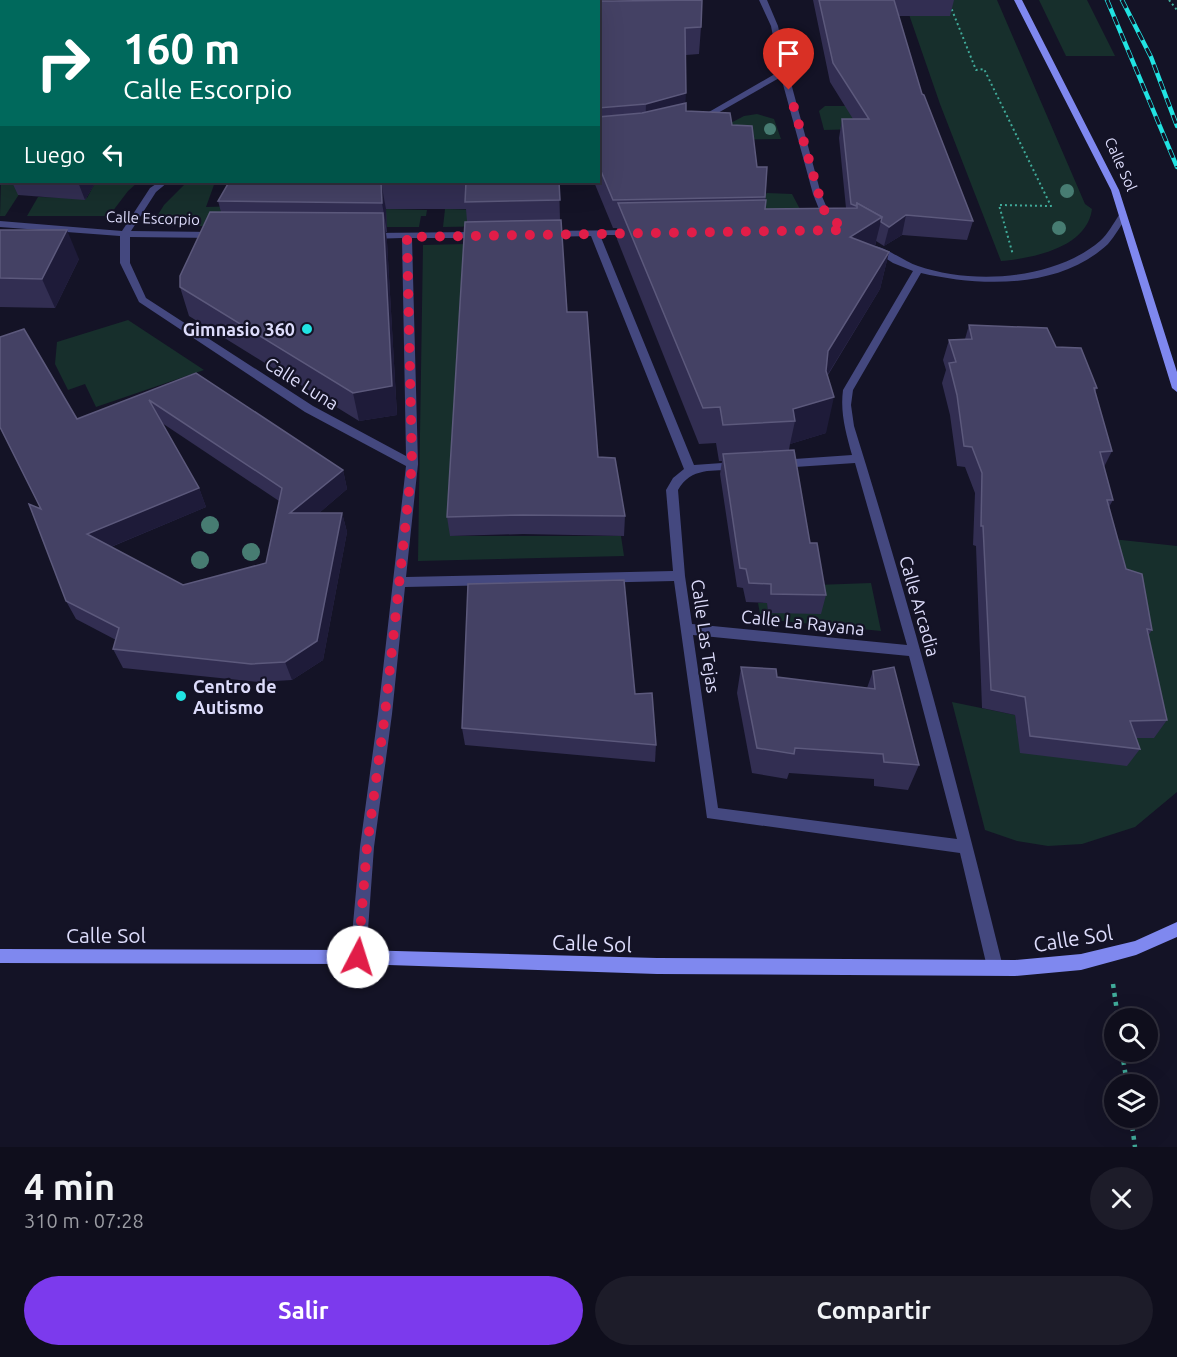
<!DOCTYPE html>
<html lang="es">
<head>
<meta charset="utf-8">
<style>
  body { margin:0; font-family:Ubuntu,sans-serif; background:#1d1c29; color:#f1f3f6; height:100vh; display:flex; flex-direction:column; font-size:22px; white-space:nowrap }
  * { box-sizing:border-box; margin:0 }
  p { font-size:20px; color:#9b9ca3 }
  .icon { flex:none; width:33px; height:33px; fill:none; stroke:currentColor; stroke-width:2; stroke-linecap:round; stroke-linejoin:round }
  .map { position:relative; height:1147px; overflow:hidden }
  .panel { display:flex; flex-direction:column; background:#0f0e1c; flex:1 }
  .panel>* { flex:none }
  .banner { position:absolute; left:0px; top:0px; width:600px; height:183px; box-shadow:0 6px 24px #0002,0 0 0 2px #2f2e3b; background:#00695c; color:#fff; overflow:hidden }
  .buttons { position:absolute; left:1104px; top:1008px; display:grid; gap:12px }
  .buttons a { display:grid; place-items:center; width:54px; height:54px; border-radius:50%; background:#0f0e1c; box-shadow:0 6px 24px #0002,0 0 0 2px #2f2e3b; font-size:30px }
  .pin { position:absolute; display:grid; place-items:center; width:51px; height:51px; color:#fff; margin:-62px -26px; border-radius:50% 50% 50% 0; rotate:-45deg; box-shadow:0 0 6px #0007 }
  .pin .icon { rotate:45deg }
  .me { position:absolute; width:66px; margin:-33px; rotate:5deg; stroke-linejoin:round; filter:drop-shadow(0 0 4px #0008) }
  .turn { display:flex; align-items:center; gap:21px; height:126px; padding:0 24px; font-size:27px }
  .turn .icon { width:78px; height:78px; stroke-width:2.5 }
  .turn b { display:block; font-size:42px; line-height:51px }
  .then { display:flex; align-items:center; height:57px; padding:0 24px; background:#0003; gap:12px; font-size:22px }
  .round { display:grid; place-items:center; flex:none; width:63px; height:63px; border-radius:32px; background:#1d1c29 }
  .head { display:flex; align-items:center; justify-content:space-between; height:102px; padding:0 24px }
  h1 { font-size:36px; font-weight:600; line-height:45px }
  .action { display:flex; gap:12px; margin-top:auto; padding:12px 24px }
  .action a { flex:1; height:69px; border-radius:36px; background:#7c3aed; color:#fff; font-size:24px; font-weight:600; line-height:69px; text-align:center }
  .action a+a { background:#1d1c29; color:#f1f3f6 }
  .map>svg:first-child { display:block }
  .green { fill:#172f2c }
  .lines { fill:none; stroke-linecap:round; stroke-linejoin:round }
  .path-far1 { stroke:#40ab9a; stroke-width:2; stroke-dasharray:2 3; stroke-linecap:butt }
  .path { stroke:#40ab9a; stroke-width:4.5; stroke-dasharray:4 5; stroke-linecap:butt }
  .street { fill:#44487f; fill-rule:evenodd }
  .secondary { fill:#7f88ef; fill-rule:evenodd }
  .rail-casing { stroke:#21e3e2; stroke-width:4.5 }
  .rail { stroke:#141326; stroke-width:3; stroke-dasharray:9; stroke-linecap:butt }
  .tree { fill:#477c72 }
  .wall { fill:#322e52; fill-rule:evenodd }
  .shaded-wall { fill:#1e1b39 }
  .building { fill:#444164; stroke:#5c597c; stroke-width:1.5; fill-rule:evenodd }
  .route { stroke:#e11d48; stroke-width:10; stroke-dasharray:0 18 }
  .poi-dot { fill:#21e3e2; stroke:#141326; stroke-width:2 }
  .labels { text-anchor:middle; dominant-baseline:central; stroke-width:4.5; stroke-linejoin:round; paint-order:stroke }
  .far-street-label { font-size:15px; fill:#dddcfb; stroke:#141326 }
  .poi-label { font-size:18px; font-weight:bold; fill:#dddcfb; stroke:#141326; text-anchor:end }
  .street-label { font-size:18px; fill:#dddcfb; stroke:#141326 }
  .near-street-label { font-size:21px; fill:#dddcfb; stroke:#141326 }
</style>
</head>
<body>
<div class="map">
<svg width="1177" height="1147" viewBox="0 0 1177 1147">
  <rect width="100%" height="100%" fill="#141326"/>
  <!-- green -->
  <g class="green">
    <path d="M904,0H997L1085,204L1092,209C1087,248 1033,258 1001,261L940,104Z"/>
    <polygon points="1039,0 1087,0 1115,56 1066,56"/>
    <polygon points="825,106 852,106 859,129 824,130 819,111"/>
    <polygon points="757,114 774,119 781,139 690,140 721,128 744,116"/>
    <polygon points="1,181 27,182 5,216 0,216"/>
    <polygon points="113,182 138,182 128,191 109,216 27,216 38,197 87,198 95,183 111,184"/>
    <polygon points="187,182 215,182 206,207 242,206 238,226 159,226 156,218 164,205"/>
    <polygon points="767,193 792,194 802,213 762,211 763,196"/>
    <polygon points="385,209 427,210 426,216 421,216 419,227 353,227"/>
    <polygon points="445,209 480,210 502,226 443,227"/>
    <polygon points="467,244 450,536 621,536 624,556 418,561 423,245"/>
    <polygon points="128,320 204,370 96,407 85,384 68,390 55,364 57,342"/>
    <polygon points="1103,538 1177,546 1177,792 1135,827 1082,844 1048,846 1017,841 985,830 952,702 1015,715 1021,753 1118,739 1154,737"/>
    <polygon points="871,583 881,631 761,619 758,603 767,603 768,613 816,585"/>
  </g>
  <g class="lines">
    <!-- path-far1 -->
    <g class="path-far1">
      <polyline points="948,0 976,70 984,69 1051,206 999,205 1013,255"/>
      <polyline points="1169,0 1177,10"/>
      <polyline points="0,172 2,170"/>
    </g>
    <!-- path -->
    <g class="path">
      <polyline points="1113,984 1118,1018"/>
      <polyline points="1122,1052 1127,1084"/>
      <polyline points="1131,1118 1135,1147"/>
    </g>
    <!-- street -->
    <g class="street">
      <polygon points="323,0 331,0 323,2"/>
      <polygon points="759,0 767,0 778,26 788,72 821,194 827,208 838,220 836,222 830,222 819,209 813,194 781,77 702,122 695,120 780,71 771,26"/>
      <rect x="0" y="124" width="2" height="5"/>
      <path d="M159,182H168L156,192L131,231L214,232L219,235L214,238L130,237V263L146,298L313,406L406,456L402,238L370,239L365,236L370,233L478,232L483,235L478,238H412L418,464L406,577L673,571L666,490L673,478L684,469L591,236L547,237L542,234L547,231L634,230L636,232L631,235H600L694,465L736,462L742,466L736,470C713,471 691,467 678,490L685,576L692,624L907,645L855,463L780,468L774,464L780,460L852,455C846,433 840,413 843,390L913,271L893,263L870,248L872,246C883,245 905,262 918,266C973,285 1054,280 1100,241C1108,234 1113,224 1119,215H1125L1127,217C1120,226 1115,236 1108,244C1060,289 981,287 921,273L853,390L851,405L854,426C910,605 958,785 1003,967L1000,972L995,975L990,972L987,967L960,853L707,818L674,581L405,587L392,714L374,847L366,957L363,962L358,964L353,962L350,957L360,847L378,714L406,466L305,412L139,302L120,263V236L0,227V221L122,231L150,188ZM693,635L909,656L957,839L718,808Z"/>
    </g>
    <!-- secondary -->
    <g class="secondary">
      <polygon points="1014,0 1022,0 1119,190 1177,372 1177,392 1172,388 1111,190"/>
      <polygon points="1177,922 1177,937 1136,955 1081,970 1015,976 657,974 358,964 0,963 0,949 358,950 657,958 1015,960 1081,954 1135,941"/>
    </g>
    <!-- rail casing -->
    <g class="rail-casing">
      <g id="rail">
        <polyline points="1107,0 1177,167"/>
        <polyline points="1122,0 1151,57 1177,126"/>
      </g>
    </g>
    <!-- rail -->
    <use href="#rail" class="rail"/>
  </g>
  <!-- trees -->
  <g class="tree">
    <circle cx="770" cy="129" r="6"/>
    <circle cx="1067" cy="191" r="7"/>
    <circle cx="1059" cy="228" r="7"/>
    <circle cx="210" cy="525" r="9"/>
    <circle cx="251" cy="552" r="9"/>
    <circle cx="200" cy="560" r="9"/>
  </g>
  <!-- wall -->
  <g class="wall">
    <polygon points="813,0 954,0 950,16 899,16 922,94 973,221 967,240 902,235 884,246 876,241 875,247 889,252 880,289 828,375 826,433 790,444 789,450 810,543 826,595 821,614 768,613 767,603 746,602 743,588 737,587 720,474 722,461 719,461 716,443 699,444 617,239 617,228 613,228 594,182 598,182 598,2 701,27 699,54 686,55 685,104 686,111 732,125 757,167 767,167 765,209 846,208 839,138 842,119 853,119 830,82"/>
    <polygon points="12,182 113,182 111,184 95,183 85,200 18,195"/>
    <polygon points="229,182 559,182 560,220 567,312 598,457 625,516 624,536 523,534 450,536 447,517 467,221 466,209 386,209 387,232 386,232 387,242 397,415 359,421 189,316 180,287 221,212 218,201"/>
    <polygon points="0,230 79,259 55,308 0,307"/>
    <polygon points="969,325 1056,347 1097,388 1095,392 1112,451 1104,467 1113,500 1109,507 1126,569 1152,630 1148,636 1167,720 1154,738 1136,738 1140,749 1127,766 1020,753 1015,715 982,708 976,546 973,545 975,493 965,467 957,466 950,415 942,383 946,370 943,360 949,340 965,339"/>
    <path d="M196,373L343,470L347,489L319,513H342L347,532L323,660L292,680L258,682L123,668L113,649L116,640L76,619L66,601L41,509L77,419ZM162,423L279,501L266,563L183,585L111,547L206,507L199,488Z"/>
    <polygon points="741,667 777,677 867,688 873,671 919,765 908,790 874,786 874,779 789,773 787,779 752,773 737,693"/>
    <polygon points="635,694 656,745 655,762 465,745 462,728"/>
  </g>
  <!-- shaded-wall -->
  <g class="shaded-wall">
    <polygon points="231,0 249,0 249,1 231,2"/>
    <polygon points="686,93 684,121 645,132 646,104"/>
    <polygon points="78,182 95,182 95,183 85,200"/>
    <polygon points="381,182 386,209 387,232 382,203"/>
    <polygon points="383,213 387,242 397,415 359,421 353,393"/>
    <polygon points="906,215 902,235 884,246 889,227"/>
    <polygon points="882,217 873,253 850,237"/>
    <polygon points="67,230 79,259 55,308 42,279"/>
    <polygon points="889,252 880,289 820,387 828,351"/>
    <polygon points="834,397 826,433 790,444 795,421 793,409"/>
    <polygon points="343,470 347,489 296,533 290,513"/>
    <polygon points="199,488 206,507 96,553 87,534"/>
    <polygon points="342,513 347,532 323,660 292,680 285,662"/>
  </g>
  <!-- building -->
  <g class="building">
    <polygon points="174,0 231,0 231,2 173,2"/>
    <polygon points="336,0 613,1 702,0 701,27 685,28 686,93 646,104 598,108 598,2 335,2"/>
    <polygon points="819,0 894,0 922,94 924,95 973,221 906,215 889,227 881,222 882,217 857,203 856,206 851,204 842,119 869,119 833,63"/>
    <polygon points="686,103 686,111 730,113 732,125 752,126 757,167 767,167 765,197 613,200 598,164 598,117 642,113"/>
    <polygon points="229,182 381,182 382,203 218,201"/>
    <polygon points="466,182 559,182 560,200 465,202"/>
    <polygon points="766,200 765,209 857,208 857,203 882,217 850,237 889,252 828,351 826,371 834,397 793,409 795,421 723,425 720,407 703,408 618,203"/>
    <polygon points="210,212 383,213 392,386 353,393 180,287 180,276"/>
    <polygon points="561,220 567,312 587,312 598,457 615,458 625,516 522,515 447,517 465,222"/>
    <polygon points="0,230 67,230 42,279 0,278"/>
    <polygon points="969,325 1047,328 1056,347 1081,348 1097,388 1094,388 1112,451 1100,452 1113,500 1107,500 1126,569 1142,574 1152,630 1147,629 1167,720 1130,721 1140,749 1030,736 1025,697 991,690 983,526 981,526 982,473 972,447 964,446 957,395 949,363 956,362 949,340 972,339"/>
    <path d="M24,329L77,419L196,373L343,470L290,513H342L317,641L285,662L251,664L113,649L119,628L66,601L29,504L41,509L0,427V337ZM149,400L282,488L266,563L183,585L87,534L199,488Z"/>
    <polygon points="794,450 810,543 817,543 826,595 771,594 771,584 749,583 746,569 740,568 723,454"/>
    <polygon points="624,580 635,694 652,693 656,745 462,728 468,584"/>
    <polygon points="741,667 776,669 777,677 875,689 873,671 894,667 919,765 884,762 883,754 795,748 794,754 757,748"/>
  </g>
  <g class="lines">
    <!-- route -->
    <polyline class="route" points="358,957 367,847 385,714 412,464 407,237 844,230 823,209 789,90"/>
  </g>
  <!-- markers -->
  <g class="poi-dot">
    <circle cx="307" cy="329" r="6"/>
    <circle cx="181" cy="696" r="6"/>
  </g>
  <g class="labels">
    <!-- far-street labels -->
    <g class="far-street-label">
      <text transform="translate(1121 164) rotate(66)">Calle Sol</text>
      <text transform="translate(153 218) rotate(2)">Calle Escorpio</text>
    </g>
    <!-- poi labels -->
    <g class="poi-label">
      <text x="295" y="329">Gimnasio 360</text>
      <text x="193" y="686" text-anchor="start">Centro de<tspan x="193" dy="21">Autismo</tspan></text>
    </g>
    <!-- street labels -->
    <g class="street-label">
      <text transform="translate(302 383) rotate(32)">Calle Luna</text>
      <text transform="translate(920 606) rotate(74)">Calle Arcadia</text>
      <text transform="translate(803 622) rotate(6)">Calle La Rayana</text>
      <text transform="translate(706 636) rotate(82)">Calle Las Tejas</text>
    </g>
    <!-- near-street labels -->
    <g class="near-street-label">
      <text x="106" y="935">Calle Sol</text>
      <text transform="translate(1073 938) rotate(-9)">Calle Sol</text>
      <text transform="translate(592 943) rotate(2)">Calle Sol</text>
    </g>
  </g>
</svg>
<div class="buttons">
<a><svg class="icon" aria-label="search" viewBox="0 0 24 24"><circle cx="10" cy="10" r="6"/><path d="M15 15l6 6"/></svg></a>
<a><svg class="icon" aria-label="layers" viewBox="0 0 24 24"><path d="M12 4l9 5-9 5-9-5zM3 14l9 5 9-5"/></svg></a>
</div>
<div class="pin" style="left:789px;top:90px;background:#d93025"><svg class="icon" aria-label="arrive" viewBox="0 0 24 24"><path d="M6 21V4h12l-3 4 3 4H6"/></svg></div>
<svg class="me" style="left:358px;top:957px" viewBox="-20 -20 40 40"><circle r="19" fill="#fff"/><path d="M0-13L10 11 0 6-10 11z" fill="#e11d48"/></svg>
<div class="banner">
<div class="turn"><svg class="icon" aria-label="right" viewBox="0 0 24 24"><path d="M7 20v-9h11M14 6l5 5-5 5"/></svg><div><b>160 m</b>Calle Escorpio</div></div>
<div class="then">Luego<svg class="icon" aria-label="left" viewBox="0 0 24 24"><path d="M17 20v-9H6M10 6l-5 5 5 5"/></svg></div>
</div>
</div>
<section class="panel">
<div class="head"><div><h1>4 min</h1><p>310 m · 07:28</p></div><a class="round"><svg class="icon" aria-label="close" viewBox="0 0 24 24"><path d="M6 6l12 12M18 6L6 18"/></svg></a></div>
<div class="action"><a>Salir</a><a>Compartir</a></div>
</section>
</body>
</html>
